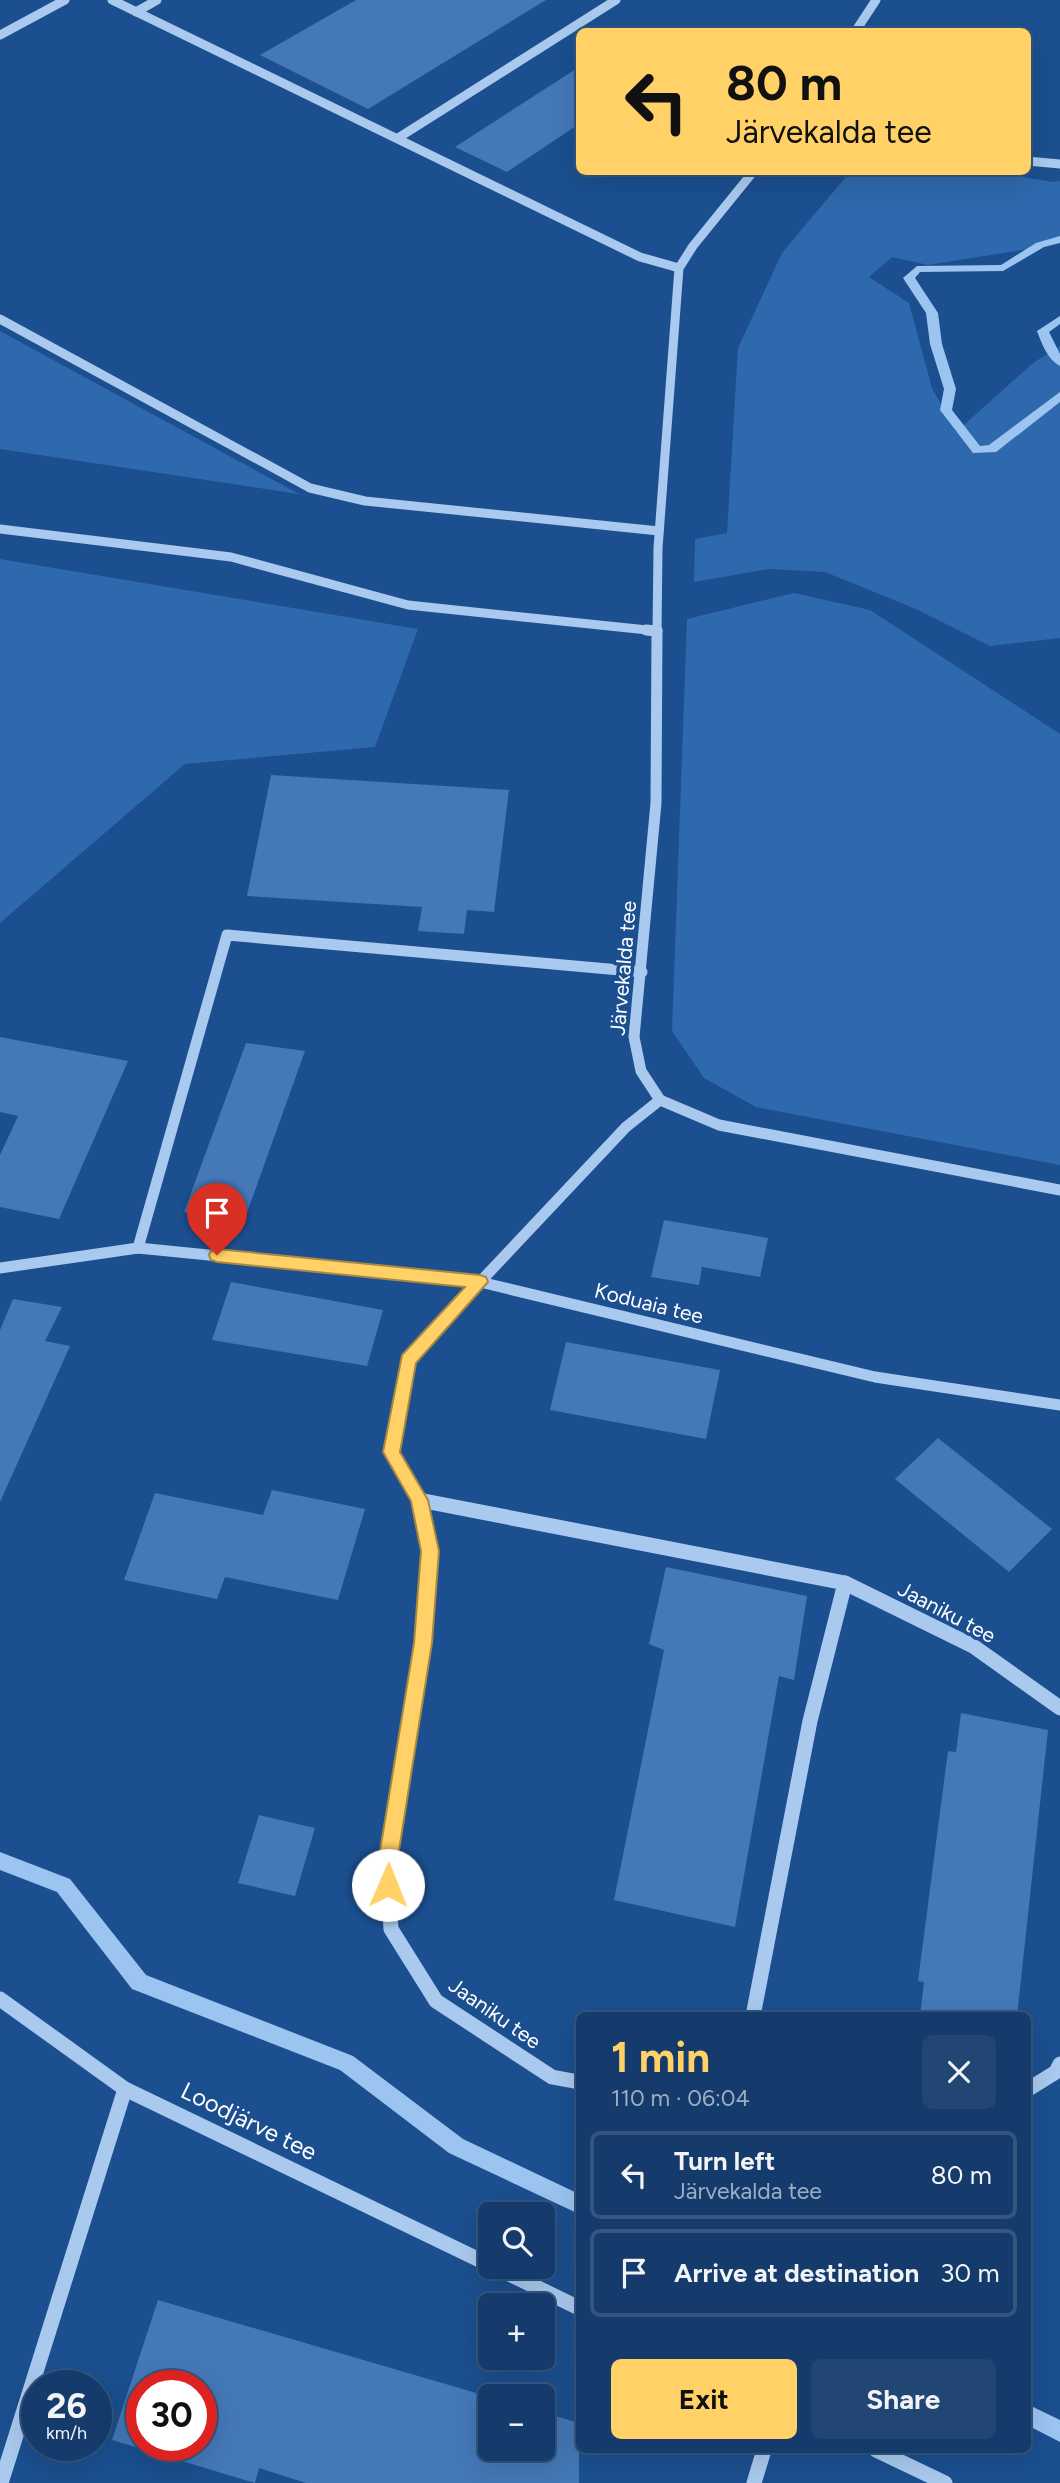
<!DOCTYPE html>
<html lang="en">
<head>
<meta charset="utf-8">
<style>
  body { margin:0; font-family:Figtree,sans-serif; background:#214673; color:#f1f3f6; height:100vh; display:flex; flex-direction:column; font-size:26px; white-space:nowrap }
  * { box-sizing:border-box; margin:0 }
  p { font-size:23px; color:#9dadc1 }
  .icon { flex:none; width:38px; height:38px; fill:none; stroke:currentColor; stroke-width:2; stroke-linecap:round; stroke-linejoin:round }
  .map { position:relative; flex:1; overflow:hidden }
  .side { position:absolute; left:576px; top:2012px; width:455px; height:441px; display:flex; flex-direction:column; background:#143b6b; border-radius:10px; box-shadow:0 7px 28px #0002,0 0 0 2px #33557e }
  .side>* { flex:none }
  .top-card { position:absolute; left:576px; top:28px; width:455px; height:147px; border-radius:10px; box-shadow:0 7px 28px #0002,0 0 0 2px #33557e; background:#ffd166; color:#111; overflow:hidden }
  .controls { position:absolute; left:478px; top:2202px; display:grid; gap:14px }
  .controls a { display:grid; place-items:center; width:77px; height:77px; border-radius:10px; background:#143b6b; box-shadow:0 7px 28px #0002,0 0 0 2px #33557e; font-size:35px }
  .speed { position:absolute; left:21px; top:2370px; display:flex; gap:14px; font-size:35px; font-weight:700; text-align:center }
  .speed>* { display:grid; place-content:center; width:91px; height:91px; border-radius:50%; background:#143b6b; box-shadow:0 7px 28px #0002,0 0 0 2px #33557e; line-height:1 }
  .speed small { font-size:18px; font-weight:400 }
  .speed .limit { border:10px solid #d22; background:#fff; color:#111 }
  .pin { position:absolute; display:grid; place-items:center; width:60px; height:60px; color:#fff; margin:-72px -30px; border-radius:50% 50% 50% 0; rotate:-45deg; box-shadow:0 0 7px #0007 }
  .pin .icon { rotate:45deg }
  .me { position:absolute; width:77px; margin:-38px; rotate:1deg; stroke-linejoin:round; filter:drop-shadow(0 0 5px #0008) }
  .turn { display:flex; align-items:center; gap:24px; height:147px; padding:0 35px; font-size:32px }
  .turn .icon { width:91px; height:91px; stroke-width:2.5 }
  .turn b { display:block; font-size:49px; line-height:60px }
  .round { display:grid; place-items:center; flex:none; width:74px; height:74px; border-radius:10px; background:#214673 }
  .head { display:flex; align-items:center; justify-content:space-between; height:119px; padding:0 35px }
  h1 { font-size:42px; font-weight:700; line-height:52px; color:#ffd166 }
  .button { display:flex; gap:14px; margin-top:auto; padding:14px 35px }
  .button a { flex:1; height:80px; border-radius:10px; background:#ffd166; color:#111; font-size:28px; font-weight:700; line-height:80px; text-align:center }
  .button a+a { background:#214673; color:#f1f3f6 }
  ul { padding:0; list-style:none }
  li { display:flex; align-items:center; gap:21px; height:88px; margin:0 14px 10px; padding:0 21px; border:4px solid #33557e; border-radius:10px }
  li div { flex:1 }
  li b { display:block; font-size:26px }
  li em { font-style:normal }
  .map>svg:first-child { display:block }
  .green { fill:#2e69ad }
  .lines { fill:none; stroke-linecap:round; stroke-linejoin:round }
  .stream { fill:#9cc4f0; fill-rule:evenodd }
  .building { fill:#4478b7; fill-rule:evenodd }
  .minor-far2 { stroke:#a9c9ee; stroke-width:9 }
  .minor-far1 { stroke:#a9c9ee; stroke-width:11 }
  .minor { stroke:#a9c9ee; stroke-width:15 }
  .route { fill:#ffd166; stroke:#a68842; stroke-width:2 }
  .labels { text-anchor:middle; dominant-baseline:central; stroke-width:7; stroke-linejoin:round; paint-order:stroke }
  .street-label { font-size:21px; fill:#fff; stroke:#1b4f8f }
  .near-street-label { font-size:24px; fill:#fff; stroke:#1b4f8f }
</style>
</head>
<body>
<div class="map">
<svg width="1060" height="2483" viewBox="0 0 1060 2483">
  <rect width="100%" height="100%" fill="#1b4f8f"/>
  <!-- green -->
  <g class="green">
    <polygon points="850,172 990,172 1054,182 1060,181 1060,241 1047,246 928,265 892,257 869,277 909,303 932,388 956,432 1033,363 1060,346 1060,638 990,646 916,609 825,572 769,569 694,582 695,539 727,533 738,348 782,253"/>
    <polygon points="0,331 299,494 0,449"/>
    <polygon points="0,559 418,629 375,747 185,764 0,923"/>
    <polygon points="794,593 870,610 1060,734 1060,1165 756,1107 704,1078 672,1031 687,619"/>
  </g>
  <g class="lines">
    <!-- stream -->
    <g class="stream">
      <polygon points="1060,236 1060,243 1044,247 1003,271 920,272 915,278 938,313 942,344 956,389 952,410 980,446 989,445 1060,392 1060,402 996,452 973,453 940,410 944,389 930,344 926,313 903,278 917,266 1001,265 1036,243"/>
      <path d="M1060,316V324L1049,332L1060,354V366C1047,359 1042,344 1037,331Z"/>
      <polygon points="0,1852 70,1879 146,1975 353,2056 463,2139 579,2194 579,2214 449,2153 340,2070 132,1989 57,1892 0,1870"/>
      <polygon points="1027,2404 1060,2420 1060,2442 1027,2425"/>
    </g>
  </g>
  <!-- building -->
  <g class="building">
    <polygon points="356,0 546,0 368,109 260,55"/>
    <polygon points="579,67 579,124 507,172 455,147"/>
    <polygon points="271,775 509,790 494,912 467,910 464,934 418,931 422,907 247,896"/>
    <polygon points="0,1037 128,1061 59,1219 0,1207 0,1155 18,1116 0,1112"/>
    <polygon points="246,1043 305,1051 243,1224 184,1212"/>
    <polygon points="664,1220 768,1238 760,1277 702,1267 699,1285 651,1277"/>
    <polygon points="231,1282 383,1310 367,1366 212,1340"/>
    <polygon points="13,1299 62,1307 45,1341 70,1346 0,1502 0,1330"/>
    <polygon points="566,1342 720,1370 706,1439 550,1410"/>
    <polygon points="938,1438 1052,1529 1009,1572 895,1479"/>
    <polygon points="272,1490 365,1509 338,1600 225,1577 217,1599 124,1580 155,1493 263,1515"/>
    <polygon points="666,1567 807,1596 794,1680 779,1676 735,1927 614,1900 664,1650 649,1644"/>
    <polygon points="961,1713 1048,1730 1017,2016 920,2016 924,1982 918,1981 948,1751 956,1752"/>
    <polygon points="259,1815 315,1828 295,1896 238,1883"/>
    <path d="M158,2300L490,2397V2448H542V2412L579,2423V2483H306L259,2468L255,2483L112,2440ZM142,2385H201V2445H142Z"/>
  </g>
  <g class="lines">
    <!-- minor-far2 -->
    <g class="minor-far2">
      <polyline points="112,0 640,257 679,268"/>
      <polyline points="136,12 157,0"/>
      <polyline points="855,32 876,0"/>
      <polyline points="0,35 65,0"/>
      <polyline points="398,138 616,0"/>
      <polyline points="1027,161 1060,164"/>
      <polyline points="0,319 310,488 365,501 659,531"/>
      <polyline points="0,529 231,557 408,605 657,631"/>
      <polyline points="657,632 658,548 679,268 693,246 753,172"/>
    </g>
    <!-- minor-far1 -->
    <g class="minor-far1">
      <polyline points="646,630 657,631"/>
      <polyline points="657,630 656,803 634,1037 641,1071 660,1100 719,1125 1060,1190"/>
      <polyline points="660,1100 626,1127 480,1282 875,1377 1060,1405"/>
      <polyline points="138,1248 227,935 642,972"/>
      <polyline points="0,1268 138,1248 480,1282"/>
      <polyline points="394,1442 408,1360 480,1282"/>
    </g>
    <!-- minor -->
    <g class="minor">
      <polyline points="394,1440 392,1452 419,1500 430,1551 423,1643 387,1863 391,1929 436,2001 552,2077 579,2082"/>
      <polyline points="419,1500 845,1583 810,1721 753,2016"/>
      <polyline points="845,1583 973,1646 1060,1708"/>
      <polyline points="0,1999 125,2089 490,2265"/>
      <polyline points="1027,2090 1056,2072 1060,2064"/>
      <polyline points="493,2266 579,2308"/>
      <polyline points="876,2450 945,2483"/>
      <polyline points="1,2483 125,2089"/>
      <polyline points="754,2483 764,2450"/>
    </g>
  </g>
  <!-- route -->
  <polygon class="route" points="217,1249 480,1275 486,1277 488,1282 416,1363 400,1452 428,1500 439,1551 432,1643 397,1863 398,1885 395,1892 388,1894 382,1892 378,1863 414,1643 421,1551 411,1501 383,1452 402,1355 465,1287 217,1262 211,1260 209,1255 211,1251"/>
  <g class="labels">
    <!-- street labels -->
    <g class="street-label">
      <text transform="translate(623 968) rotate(-85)">Järvekalda tee</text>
      <text transform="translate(649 1303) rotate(14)">Koduaia tee</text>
      <text transform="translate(947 1612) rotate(28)">Jaaniku tee</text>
      <text transform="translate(495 2013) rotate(35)">Jaaniku tee</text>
    </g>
    <!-- near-street labels -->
    <g class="near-street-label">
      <text transform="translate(249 2121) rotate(26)">Loodjärve tee</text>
    </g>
  </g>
</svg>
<div class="controls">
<a><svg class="icon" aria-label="search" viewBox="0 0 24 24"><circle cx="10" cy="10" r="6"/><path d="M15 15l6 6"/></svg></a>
<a>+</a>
<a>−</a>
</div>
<div class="speed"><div>26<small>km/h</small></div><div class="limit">30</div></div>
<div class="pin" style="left:217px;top:1255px;background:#d93025"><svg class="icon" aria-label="arrive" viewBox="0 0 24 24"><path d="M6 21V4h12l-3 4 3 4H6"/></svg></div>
<svg class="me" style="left:388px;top:1885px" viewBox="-20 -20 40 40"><circle r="19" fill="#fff"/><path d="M0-13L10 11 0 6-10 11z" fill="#ffd166"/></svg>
<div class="top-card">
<div class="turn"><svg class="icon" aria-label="left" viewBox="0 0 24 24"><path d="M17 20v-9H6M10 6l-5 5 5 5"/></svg><div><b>80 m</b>Järvekalda tee</div></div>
</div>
<section class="side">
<div class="head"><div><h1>1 min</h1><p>110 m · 06:04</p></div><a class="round"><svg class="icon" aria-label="close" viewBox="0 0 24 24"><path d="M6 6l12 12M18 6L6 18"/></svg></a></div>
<ul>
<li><svg class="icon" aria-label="left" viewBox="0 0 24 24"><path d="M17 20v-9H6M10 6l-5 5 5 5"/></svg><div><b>Turn left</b><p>Järvekalda tee</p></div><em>80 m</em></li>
<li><svg class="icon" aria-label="arrive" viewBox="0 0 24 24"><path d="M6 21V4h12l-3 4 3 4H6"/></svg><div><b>Arrive at destination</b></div><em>30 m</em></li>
</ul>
<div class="button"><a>Exit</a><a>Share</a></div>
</section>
</div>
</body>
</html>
